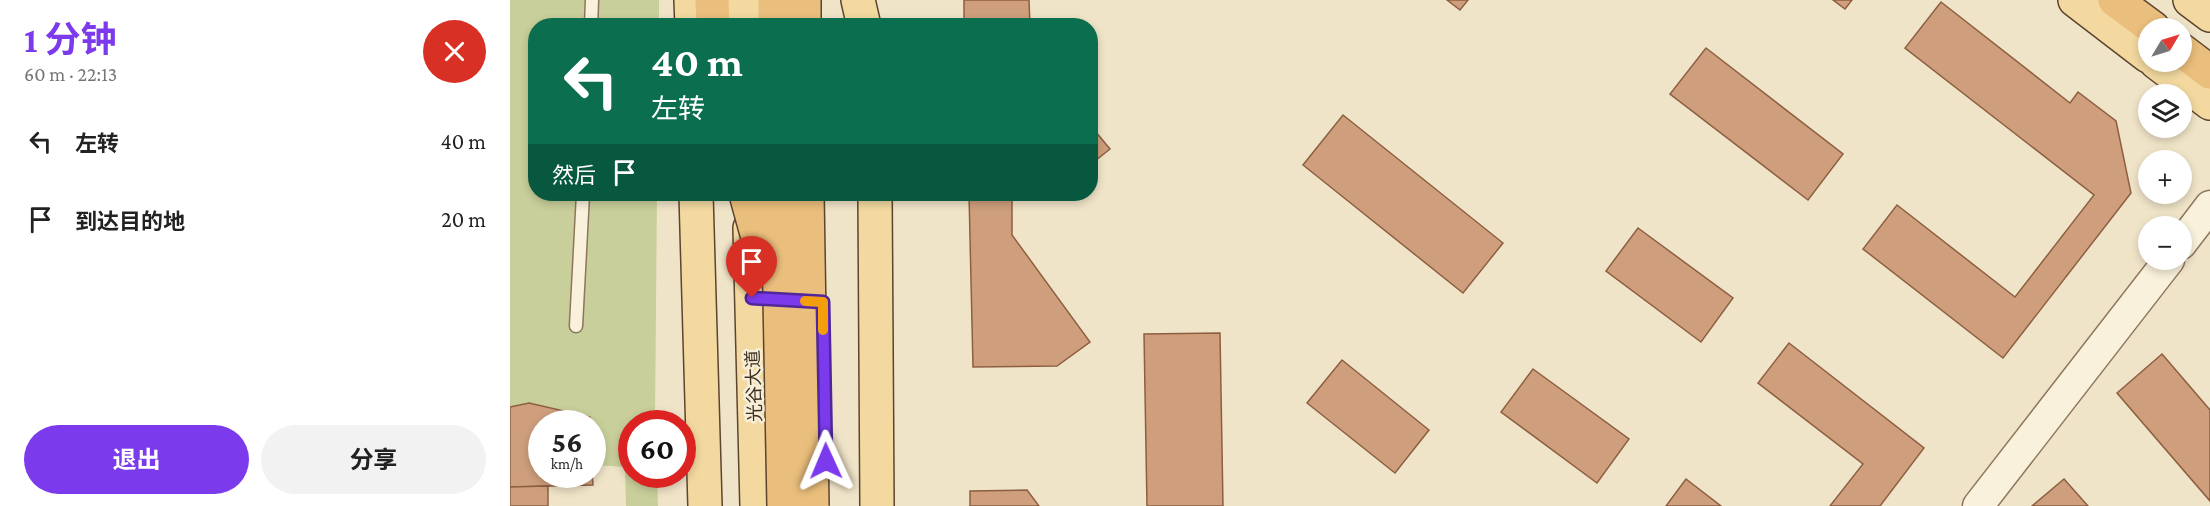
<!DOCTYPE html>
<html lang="zh">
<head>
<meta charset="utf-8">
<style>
  body { margin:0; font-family:"Crimson Pro","Noto Sans SC",serif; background:#f2f2f2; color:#222; height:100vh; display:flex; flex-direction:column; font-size:22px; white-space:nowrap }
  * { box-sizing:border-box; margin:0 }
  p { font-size:20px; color:#767676 }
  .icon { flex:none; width:33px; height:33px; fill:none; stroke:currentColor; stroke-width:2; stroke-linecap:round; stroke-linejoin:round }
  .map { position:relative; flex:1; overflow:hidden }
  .details { display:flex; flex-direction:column; background:#fff; width:510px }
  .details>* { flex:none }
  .guide { position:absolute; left:18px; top:18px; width:570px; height:183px; border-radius:24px; box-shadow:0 3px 9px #0003; background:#0b6e4f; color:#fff; overflow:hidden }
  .needle { width:39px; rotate:52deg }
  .controls { position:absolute; left:1628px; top:18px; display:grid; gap:12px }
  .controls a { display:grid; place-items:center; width:54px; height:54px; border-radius:50%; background:#fff; box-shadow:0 3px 9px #0003; font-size:30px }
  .speed { position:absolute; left:18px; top:410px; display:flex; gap:12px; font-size:30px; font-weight:700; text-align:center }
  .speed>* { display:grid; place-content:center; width:78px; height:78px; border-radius:50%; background:#fff; box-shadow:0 3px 9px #0003; line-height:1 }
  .speed small { font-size:15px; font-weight:400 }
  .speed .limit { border:9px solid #d22; background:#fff; color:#111 }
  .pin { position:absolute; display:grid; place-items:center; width:51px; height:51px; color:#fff; margin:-62px -26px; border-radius:50% 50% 50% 0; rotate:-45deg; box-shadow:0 0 6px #0007 }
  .pin .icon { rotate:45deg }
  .me { position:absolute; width:66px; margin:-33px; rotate:359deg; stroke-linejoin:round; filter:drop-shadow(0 0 4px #0008) }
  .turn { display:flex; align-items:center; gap:21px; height:126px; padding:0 24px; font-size:27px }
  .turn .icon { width:78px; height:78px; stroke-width:2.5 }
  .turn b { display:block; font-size:42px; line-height:51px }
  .then { display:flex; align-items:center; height:57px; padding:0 24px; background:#0003; gap:12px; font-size:22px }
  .round { display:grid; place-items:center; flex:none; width:63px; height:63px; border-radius:32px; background:#f2f2f2 }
  .summary { display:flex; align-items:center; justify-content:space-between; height:102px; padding:0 24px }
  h1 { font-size:36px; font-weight:700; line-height:45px; color:#7c3aed }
  .action { display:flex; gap:12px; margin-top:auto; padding:12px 24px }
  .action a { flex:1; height:69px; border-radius:36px; background:#7c3aed; color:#fff; font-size:24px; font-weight:700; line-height:69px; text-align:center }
  .action a+a { background:#f2f2f2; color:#222 }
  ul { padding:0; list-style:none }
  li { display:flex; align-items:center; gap:18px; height:78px; padding:0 24px }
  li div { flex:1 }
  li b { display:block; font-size:22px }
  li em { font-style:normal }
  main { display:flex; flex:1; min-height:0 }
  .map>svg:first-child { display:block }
  .green { fill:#c9cf9b }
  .building { fill:#cf9f7d; stroke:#8d5f41; stroke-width:1.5 }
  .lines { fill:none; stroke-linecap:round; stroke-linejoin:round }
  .service-casing { stroke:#8d765c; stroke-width:15 }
  .tertiary-casing { stroke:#8d765c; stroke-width:33 }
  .primary-casing { stroke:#5b4430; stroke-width:36 }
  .trunk-casing { stroke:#5b4430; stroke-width:36 }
  .service { stroke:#faf1dc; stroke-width:12 }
  .tertiary { stroke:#faf1dc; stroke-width:30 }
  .primary { stroke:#f3d9a0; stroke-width:33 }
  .trunk { stroke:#eabe7c; stroke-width:33 }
  .trunk-bridge-casing { stroke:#5b4430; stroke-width:36; stroke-linecap:butt }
  .trunk-bridge { stroke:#eabe7c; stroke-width:33 }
  .route-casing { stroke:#51269a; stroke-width:15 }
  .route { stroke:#7c3aed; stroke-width:10 }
  .slow { stroke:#f59e0b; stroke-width:10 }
  .labels { text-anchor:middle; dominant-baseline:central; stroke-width:5; stroke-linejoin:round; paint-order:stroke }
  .street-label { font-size:18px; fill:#3d2e20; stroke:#f7eed8 }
</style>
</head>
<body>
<main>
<section class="details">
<div class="summary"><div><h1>1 分钟</h1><p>60 m · 22:13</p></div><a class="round" style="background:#d93025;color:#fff"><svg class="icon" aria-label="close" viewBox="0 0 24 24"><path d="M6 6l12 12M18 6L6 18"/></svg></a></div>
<ul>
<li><svg class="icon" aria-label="left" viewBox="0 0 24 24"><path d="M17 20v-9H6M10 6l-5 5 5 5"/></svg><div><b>左转</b></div><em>40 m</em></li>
<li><svg class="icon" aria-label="arrive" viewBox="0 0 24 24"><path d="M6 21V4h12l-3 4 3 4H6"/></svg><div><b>到达目的地</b></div><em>20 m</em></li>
</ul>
<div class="action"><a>退出</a><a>分享</a></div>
</section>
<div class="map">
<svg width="1700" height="506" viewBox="0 0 1700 506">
  <rect width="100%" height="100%" fill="#f0e4c8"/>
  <!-- green -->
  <polygon class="green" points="0,0 149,0 149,25 26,26 26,194 147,194 145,423 122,423 122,474 147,474 148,506 116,506 115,467 83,465 82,423 32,423 0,444"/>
  <!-- building -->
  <g class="building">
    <polygon points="454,0 519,0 520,26 454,26"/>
    <polygon points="937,0 958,0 950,10"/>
    <polygon points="1323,0 1342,0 1335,9"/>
    <polygon points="1431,2 1560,103 1568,92 1606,121 1621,193 1493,358 1353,249 1387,205 1505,297 1584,195 1395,48"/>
    <polygon points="1196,48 1333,154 1298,200 1160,94"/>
    <polygon points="833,115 993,243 953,293 793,165"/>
    <polygon points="580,125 600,149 580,165"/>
    <polygon points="459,194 502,194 502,235 580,342 547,366 463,367"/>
    <polygon points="1128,228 1223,298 1191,342 1096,271"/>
    <polygon points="710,333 713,506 637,506 634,334"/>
    <polygon points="1279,343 1414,448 1370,506 1320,506 1353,464 1248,383"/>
    <polygon points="1652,354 1700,410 1700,501 1607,393"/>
    <polygon points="832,360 919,430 885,473 797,403"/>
    <polygon points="1023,369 1119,439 1087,483 991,412"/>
    <polygon points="19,403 80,417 80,423 32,423 32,474 82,474 82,472 83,485 0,487 0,407"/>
    <polygon points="1176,479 1211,506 1156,506"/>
    <polygon points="1554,479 1578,506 1522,506"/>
    <polygon points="38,486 38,506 0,506 0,487"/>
    <polygon points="517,490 529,506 460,506 460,491"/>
  </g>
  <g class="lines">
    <!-- service casing -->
    <g class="service-casing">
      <g id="service">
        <polyline points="81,26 82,0"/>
        <polyline points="66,326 73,194"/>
      </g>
    </g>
    <!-- tertiary casing -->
    <g class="tertiary-casing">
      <g id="tertiary">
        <polyline points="1671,244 1700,206"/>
        <polyline points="1468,506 1659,260"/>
      </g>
    </g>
    <!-- primary casing -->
    <g class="primary-casing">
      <g id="primary">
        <polyline points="181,0 182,26"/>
        <polyline points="234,0 234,26"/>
        <polyline points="348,0 354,26"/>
        <polyline points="1565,0 1638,56"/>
        <polyline points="1680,0 1700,15"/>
        <polyline points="1646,62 1700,103"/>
        <polyline points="186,194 195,506"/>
        <polyline points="365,194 367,506"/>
        <polyline points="240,228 247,506"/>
      </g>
    </g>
    <!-- trunk casing -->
    <g class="trunk-casing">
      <g id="trunk">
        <polyline points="202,0 203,26"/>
        <polyline points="265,0 265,26"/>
        <polyline points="294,0 294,26"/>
        <polyline points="1605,0 1643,28"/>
        <polyline points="1671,50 1700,72"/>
      </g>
    </g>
    <!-- service -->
    <use href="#service" class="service"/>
    <!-- tertiary -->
    <use href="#tertiary" class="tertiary"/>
    <!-- primary -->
    <use href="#primary" class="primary"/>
    <!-- trunk -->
    <use href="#trunk" class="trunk"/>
    <!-- trunk-bridge casing -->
    <g class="trunk-bridge-casing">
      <g id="trunk-bridge">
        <polyline points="236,194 257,270"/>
        <polyline points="268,194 274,506"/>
        <polyline points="297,194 302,506"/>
      </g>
    </g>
    <!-- trunk-bridge -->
    <use href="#trunk-bridge" class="trunk-bridge"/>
  </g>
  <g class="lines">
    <!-- route casing -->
    <g class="route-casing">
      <polyline id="route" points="242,298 313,302 316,461"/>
    </g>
    <!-- route -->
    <use href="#route" class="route"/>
    <!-- slow -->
    <polyline class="slow" points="295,301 313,302 313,330"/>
  </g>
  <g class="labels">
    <!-- street labels -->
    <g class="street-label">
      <text transform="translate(244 386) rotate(-92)">光谷大道</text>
    </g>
  </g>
</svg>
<div class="controls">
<a><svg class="needle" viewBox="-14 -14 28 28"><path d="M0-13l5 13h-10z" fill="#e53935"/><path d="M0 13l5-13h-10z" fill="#767676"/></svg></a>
<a><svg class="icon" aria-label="layers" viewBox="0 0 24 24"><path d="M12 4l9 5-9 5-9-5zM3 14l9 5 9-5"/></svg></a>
<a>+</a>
<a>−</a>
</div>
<div class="speed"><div>56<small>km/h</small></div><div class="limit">60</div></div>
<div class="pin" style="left:242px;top:298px;background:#d93025"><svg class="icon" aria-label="arrive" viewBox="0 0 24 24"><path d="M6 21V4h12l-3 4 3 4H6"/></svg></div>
<svg class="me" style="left:316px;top:461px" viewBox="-20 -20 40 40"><path d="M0-17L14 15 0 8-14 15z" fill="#7c3aed" stroke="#fff" stroke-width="4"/></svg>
<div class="guide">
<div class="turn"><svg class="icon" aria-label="left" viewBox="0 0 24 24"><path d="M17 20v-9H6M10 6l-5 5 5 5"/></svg><div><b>40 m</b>左转</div></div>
<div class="then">然后<svg class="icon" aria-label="arrive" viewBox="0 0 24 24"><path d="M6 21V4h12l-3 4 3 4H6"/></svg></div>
</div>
</div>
</main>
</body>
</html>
